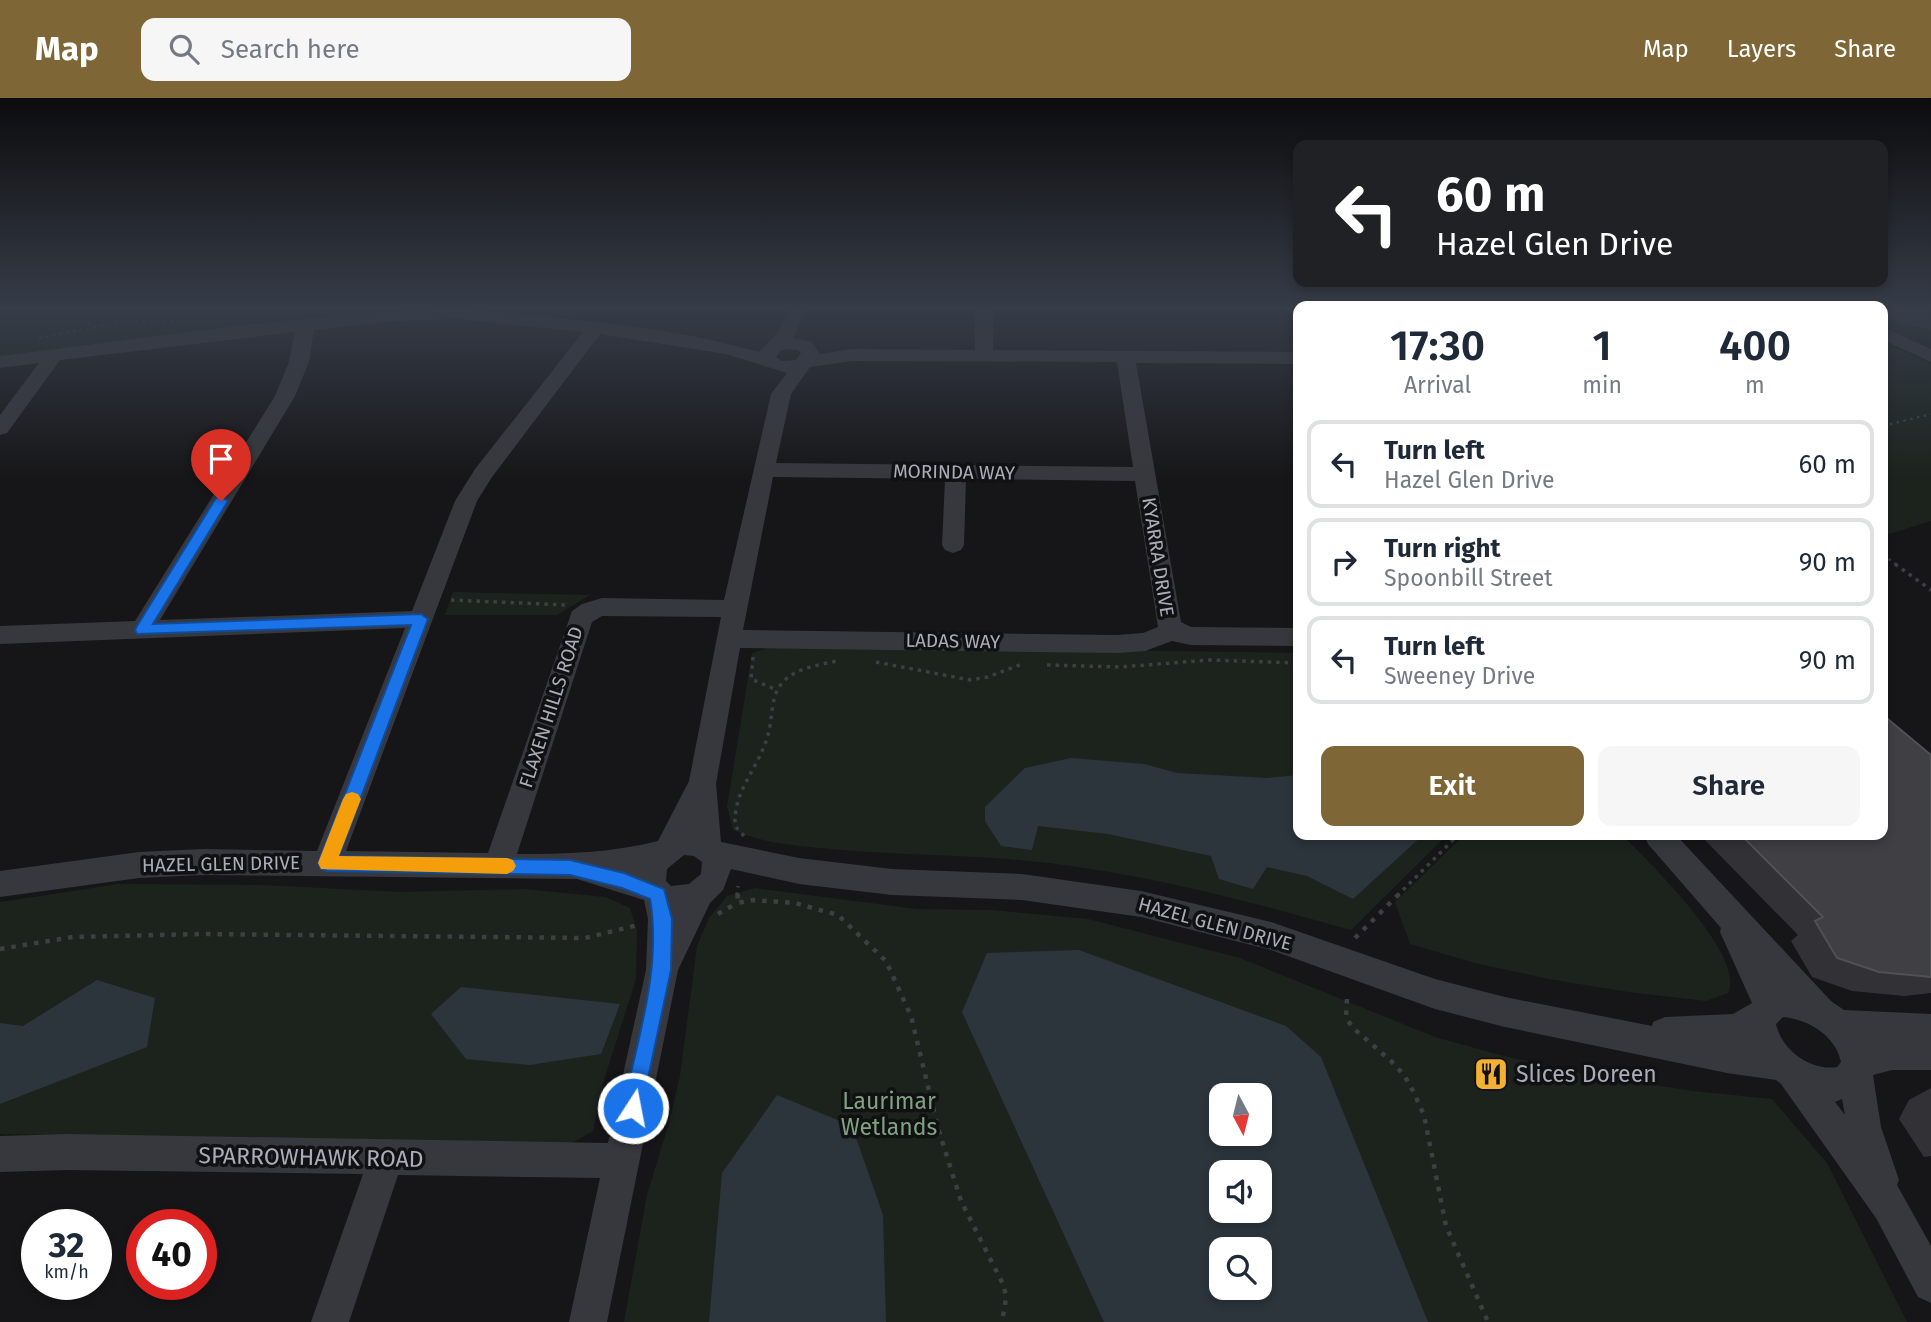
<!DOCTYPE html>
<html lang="en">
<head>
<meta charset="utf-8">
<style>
  body { margin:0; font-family:"Fira Sans",sans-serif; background:#f6f6f7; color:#1f2937; height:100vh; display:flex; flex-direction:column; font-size:26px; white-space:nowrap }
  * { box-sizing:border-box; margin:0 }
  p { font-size:23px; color:#747a83 }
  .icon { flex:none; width:38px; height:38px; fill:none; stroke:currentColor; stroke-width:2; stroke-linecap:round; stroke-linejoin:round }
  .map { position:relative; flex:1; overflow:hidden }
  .details { position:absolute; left:1293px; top:203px; width:595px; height:539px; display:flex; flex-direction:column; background:#fff; border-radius:14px; box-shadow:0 4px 10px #0003 }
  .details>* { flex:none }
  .guide { position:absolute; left:1293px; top:42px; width:595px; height:147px; border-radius:14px; box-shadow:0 4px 10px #0003; background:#202124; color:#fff; overflow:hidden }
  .needle { width:46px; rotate:173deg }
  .tools { position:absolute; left:1209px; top:985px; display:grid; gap:14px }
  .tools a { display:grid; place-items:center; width:63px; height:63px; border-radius:14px; background:#fff; box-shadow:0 4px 10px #0003; font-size:35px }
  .speed { position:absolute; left:21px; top:1111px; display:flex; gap:14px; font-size:35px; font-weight:700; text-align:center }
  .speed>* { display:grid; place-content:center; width:91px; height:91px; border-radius:50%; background:#fff; box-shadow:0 4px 10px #0003; line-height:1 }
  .speed small { font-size:18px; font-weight:400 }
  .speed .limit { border:10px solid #d22; background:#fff; color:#111 }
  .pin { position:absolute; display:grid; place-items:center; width:60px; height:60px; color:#fff; margin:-72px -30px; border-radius:50% 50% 50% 0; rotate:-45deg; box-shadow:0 0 7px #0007 }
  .pin .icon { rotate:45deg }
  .me { position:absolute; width:77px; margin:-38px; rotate:11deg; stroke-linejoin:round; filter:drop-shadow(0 0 5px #0008) }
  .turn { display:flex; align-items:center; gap:24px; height:147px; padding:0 28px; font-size:32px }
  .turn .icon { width:91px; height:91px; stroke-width:2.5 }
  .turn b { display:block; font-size:49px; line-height:60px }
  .eta { display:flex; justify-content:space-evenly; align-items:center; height:119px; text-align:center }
  .eta b { font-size:42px; font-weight:600; line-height:49px }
  .primary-button { display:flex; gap:14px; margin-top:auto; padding:14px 28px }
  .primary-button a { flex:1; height:80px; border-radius:14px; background:#7e6636; color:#fff; font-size:28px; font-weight:600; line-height:80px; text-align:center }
  .primary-button a+a { background:#f6f6f7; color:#1f2937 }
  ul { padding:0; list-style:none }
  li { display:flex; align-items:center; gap:21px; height:88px; margin:0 14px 10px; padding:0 14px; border:4px solid #e0e1e3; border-radius:14px }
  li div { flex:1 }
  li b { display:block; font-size:26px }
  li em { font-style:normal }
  header { display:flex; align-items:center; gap:42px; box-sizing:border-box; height:98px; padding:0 35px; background:#7e6636; color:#fff }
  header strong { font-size:33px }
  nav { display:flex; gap:38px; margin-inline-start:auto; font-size:24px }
  .search { width:490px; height:63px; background:#f6f6f7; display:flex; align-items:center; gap:18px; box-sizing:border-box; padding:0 24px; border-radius:14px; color:#747a83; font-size:26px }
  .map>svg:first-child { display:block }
  .green { fill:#1c231d; fill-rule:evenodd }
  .water { fill:#2c353c; fill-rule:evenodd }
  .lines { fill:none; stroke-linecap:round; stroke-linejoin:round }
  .path-far2 { stroke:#3d3f44; stroke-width:2.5; stroke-dasharray:2.5 4.5; stroke-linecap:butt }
  .path-far1 { stroke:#3d3f44; stroke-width:3.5; stroke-dasharray:3.5 5; stroke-linecap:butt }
  .path { stroke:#3d3f44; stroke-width:4.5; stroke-dasharray:4.5 7; stroke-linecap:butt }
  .minor { fill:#37383d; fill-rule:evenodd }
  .wall { fill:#323236 }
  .building { fill:#3f3f44; stroke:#4f5156; stroke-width:2 }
  .route { fill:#1a73e8; stroke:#114b97; stroke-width:2 }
  .slow { fill:#f59e0b }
  .labels { text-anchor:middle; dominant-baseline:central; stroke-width:7; stroke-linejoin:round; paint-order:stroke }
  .street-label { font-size:19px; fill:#a8adb8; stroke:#111113 }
  .near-poi-label { font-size:23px; fill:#a8adb8; stroke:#111113; text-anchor:start }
  .near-park-label { font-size:23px; fill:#7fa381; stroke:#111113 }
  .near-street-label { font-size:23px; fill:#a8adb8; stroke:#111113 }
</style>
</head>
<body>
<header>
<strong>Map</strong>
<div class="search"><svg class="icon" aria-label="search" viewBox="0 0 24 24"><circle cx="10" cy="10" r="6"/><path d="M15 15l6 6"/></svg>Search here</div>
<nav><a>Map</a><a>Layers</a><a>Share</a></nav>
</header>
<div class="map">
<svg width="1931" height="1224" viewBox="0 0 1931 1224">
  <rect width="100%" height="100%" fill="#161618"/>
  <!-- green -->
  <g class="green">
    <polygon points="0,211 461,211 414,212 317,221 0,260"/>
    <polygon points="1883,211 1931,211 1931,244 1883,224"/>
    <polygon points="1883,243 1931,266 1931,423 1883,438"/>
    <polygon points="453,494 590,497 557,517 445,517"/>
    <path d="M776,547L1298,555V737H1447L1351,832C1241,801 1132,772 1018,762C952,756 886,757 821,750C788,747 763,745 733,732L727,709L752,555Z"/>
    <path d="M1464,737H1622C1648,763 1746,857 1728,895L1706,903L1628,894L1549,881L1475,865L1410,846L1395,804Z"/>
    <polygon points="119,786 261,787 402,794 524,791 605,799 630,810 637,833 636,881 604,982 593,1033 572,1045 0,1036 0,804"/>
    <path d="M755,790L917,811L991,812L1088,821L1240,860L1435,939L1504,958L1584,976L1693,993L1772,1001L1827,1065L1907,1224H624L647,1097L669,1025L680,978L697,848L709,820L727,798ZM1222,998H1260V1036H1222ZM1222,1074H1260V1113H1222ZM1222,1152H1260V1190H1222Z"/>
  </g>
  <!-- water -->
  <g class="water">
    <polygon points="1883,211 1931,211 1931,232 1900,225 1883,216"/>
    <polygon points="1071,660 1144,666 1177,675 1267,680 1298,677 1298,737 1423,737 1353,801 1307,778 1267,769 1253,791 1219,781 1211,758 1108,736 1038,728 1032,752 1001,748 985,723 985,709 1025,670"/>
    <path d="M1079,852L1286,928L1321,959L1428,1224H1104L962,914L987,855ZM1222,998H1260V1036H1222ZM1260,1074V1113H1222V1074ZM1222,1152H1260V1190H1222Z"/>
    <polygon points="97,882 155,900 147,949 0,1006 0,925 23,928"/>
    <polygon points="461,889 620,906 601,956 530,967 466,961 431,916"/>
    <polygon points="777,997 852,1028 883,1117 886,1224 709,1224 722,1075"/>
  </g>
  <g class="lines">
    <!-- path-far2 -->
    <g class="path-far2">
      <polyline points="72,211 94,229"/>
      <polyline points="39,240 122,224 173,223"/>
      <polyline points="1883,328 1931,316"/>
      <polyline points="1883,457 1897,467"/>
    </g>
    <!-- path-far1 -->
    <g class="path-far1">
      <polyline points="1895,466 1931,492"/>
      <polyline points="451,502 566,507"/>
      <polyline points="753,559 751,581 777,592"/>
      <polyline points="876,564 970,582 988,579 1022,566"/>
      <polyline points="1047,567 1120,569 1210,562 1298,565"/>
      <path d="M744,738L735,728C733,692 759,670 768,637C773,620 770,599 782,585C795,570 819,567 837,563"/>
      <polyline points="737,798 738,788"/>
      <polyline points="1397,798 1458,737"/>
    </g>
    <!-- path -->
    <g class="path">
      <polyline points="738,796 737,805 753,802 795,805 838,817 886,863 911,918 938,1030 961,1103 1004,1188 1006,1200 1002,1224"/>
      <polyline points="718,816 737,805"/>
      <polyline points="1355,840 1399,796"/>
      <polyline points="0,851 73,839 200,836 585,840 638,827"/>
      <polyline points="1347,901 1346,919 1352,929 1391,963 1404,977 1413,993 1424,1017 1446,1128 1488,1224"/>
    </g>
    <!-- minor -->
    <g class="minor">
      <path d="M456,211C554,219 665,227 759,254L776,236L789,211H807L793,240L812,244L820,256L852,251L975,252V211H993V252L1298,254V266L1136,265L1181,524L1191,529L1298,530V548L1191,547L1172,543L1145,553L1117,555L740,550L716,686L721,744L799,760L892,771L1022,776L1141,793L1271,824L1435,881L1505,899L1652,928L1653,924L1665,919L1733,916L1752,905L1720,834L1721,830L1648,746L1644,737H1676L1831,903L1844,912L1931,916V972H1892L1873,977L1881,1029L1899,1082L1897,1087L1931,1148V1205L1918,1199L1876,1120L1781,986L1776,982L1727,975L1505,929L1435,911L1271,852L1141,819L1022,802L892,797L799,786L731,771L723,792L710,805L678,872L607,1224H569L600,1080L398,1077L349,1224H311L363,1076L68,1072L0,1074V1038L68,1036L608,1045L646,872L648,821L644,802L577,781L204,777L139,780L0,799V773L139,754L204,751L317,753L405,530L0,546V528L135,523L275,298L289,264L295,234L60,262L7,335L0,337V317L39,265L0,270V258C151,240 304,215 456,211ZM456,221L583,234L475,371L455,403L412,513L160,522L295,298L309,264L314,232L394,223ZM600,236L726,256L787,275L771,296L724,502L602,500L582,506L572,513L488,755L346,753L477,403L492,379ZM788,251L798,252L801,255L796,262L782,263L776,259L780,253ZM852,263L1117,264L1133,369L776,365L791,296L810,269ZM773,379L945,381L942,447L945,452L953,455L961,452L964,447L966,381L1135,383L1158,529L1143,535L1117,537L743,532ZM602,518L721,519L689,683L658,743C611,755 565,756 517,756L592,524ZM684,757L694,758L702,764L701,776L689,786L671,788L666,783L667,771ZM1783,919C1808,921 1836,938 1841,964L1837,969C1811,973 1782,953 1776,926ZM1842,1001L1845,1017L1835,1004Z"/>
      <polygon points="1883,229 1931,251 1931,264 1883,242"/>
    </g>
  </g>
  <!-- wall -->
  <g class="wall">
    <polygon points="1931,657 1931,895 1904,898 1852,893 1812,879 1791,843 1798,837 1700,737 1883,737"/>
    <polygon points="1931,990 1931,1058 1924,1059 1899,1021 1909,1002"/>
  </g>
  <!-- building -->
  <polygon class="building" points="1883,617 1931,657 1931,879 1879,874 1837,860 1815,823 1823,819 1741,737 1883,737"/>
  <!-- sky -->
  <linearGradient id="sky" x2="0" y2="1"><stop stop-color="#0c0c0d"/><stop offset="0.55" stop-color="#363c48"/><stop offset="1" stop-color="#363c48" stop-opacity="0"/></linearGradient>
  <rect width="1931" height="382" fill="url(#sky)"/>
  <!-- route -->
  <path class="route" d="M221,398L228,403L153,526L421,516L428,521L339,758L570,762L624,775L664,791L672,821L671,872L640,1018L633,1021L626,1018L623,1010C637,943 662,870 650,801L622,790L570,777L327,773L321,771L318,765L411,527L137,536L135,532L137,528L216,400Z"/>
  <!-- slow -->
  <polygon class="slow" points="352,694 358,696 361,701 339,758 507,760 513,762 516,768 513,773 507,776 321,771 318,765 343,701 346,696"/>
  <!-- icons -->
  <defs>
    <g id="restaurant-square" transform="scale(1.75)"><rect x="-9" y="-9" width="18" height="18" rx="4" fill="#f2b134" stroke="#111113"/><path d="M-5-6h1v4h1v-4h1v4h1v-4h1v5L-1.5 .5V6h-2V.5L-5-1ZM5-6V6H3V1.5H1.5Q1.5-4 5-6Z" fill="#111"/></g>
  </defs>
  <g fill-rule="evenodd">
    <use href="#restaurant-square" x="1491" y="976"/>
  </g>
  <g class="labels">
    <!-- street labels -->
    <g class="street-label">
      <text transform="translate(954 374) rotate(1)">MORINDA WAY</text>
      <text transform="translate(1158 459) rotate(81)">KYARRA DRIVE</text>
      <text transform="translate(953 543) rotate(1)">LADAS WAY</text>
      <text transform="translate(551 609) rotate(-72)">FLAXEN HILLS ROAD</text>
      <text transform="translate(221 766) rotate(-1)">HAZEL GLEN DRIVE</text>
      <text transform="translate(1215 826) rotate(15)">HAZEL GLEN DRIVE</text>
    </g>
    <!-- near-poi labels -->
    <g class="near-poi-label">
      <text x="1516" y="976">Slices Doreen</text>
    </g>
    <!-- near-park labels -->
    <g class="near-park-label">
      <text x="889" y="1003">Laurimar<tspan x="889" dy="26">Wetlands</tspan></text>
    </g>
    <!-- near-street labels -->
    <g class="near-street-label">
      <text transform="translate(311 1059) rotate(1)">SPARROWHAWK ROAD</text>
    </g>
  </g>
</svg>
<div class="tools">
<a><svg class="needle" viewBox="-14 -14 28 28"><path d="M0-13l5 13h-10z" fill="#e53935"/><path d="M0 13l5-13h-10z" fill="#747a83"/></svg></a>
<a><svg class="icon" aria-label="sound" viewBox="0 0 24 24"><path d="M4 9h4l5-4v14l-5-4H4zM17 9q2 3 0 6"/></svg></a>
<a><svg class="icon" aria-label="search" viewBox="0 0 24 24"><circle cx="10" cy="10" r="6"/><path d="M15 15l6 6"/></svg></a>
</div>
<div class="speed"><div>32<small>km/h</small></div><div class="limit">40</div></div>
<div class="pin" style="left:221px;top:403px;background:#d93025"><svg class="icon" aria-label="arrive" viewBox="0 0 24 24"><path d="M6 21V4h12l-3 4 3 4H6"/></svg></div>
<svg class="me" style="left:633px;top:1010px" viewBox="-20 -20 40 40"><circle r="17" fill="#1a73e8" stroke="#fff" stroke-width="3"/><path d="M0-11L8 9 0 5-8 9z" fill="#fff"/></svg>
<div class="guide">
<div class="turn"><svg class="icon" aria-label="left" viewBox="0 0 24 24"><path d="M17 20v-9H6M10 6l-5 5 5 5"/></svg><div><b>60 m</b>Hazel Glen Drive</div></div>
</div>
<section class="details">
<div class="eta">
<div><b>17:30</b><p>Arrival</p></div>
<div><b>1</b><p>min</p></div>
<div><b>400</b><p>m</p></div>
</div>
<ul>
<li><svg class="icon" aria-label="left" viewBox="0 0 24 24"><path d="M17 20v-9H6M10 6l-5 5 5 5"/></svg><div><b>Turn left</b><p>Hazel Glen Drive</p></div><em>60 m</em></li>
<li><svg class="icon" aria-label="right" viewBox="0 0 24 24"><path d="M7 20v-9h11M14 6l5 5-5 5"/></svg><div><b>Turn right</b><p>Spoonbill Street</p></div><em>90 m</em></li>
<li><svg class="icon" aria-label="left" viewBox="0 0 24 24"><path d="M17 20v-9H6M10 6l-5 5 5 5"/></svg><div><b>Turn left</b><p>Sweeney Drive</p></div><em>90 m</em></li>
</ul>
<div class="primary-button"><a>Exit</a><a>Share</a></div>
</section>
</div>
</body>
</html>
